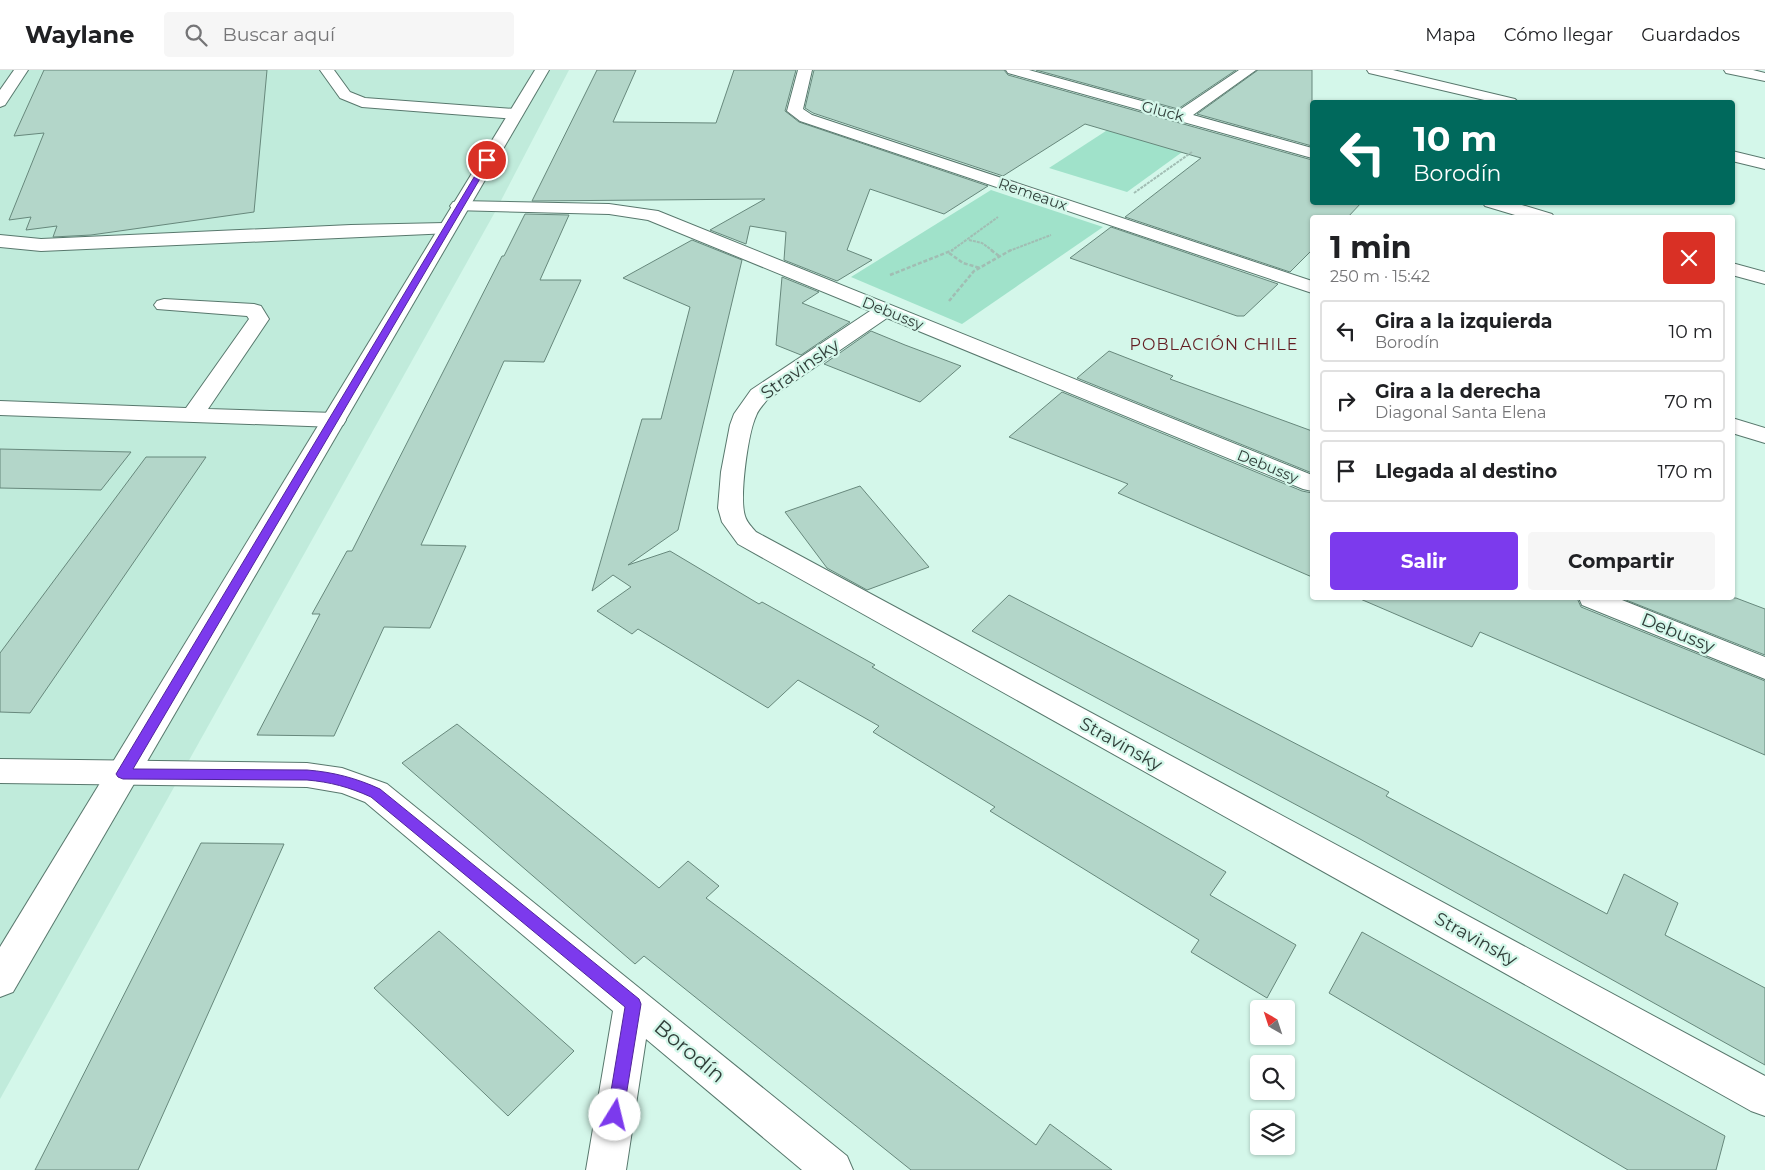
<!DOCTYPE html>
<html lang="es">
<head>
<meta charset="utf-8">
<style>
  body { margin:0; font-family:Montserrat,sans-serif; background:#f6f6f6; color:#202124; height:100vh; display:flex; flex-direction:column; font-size:19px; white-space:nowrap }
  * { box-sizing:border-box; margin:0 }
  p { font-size:16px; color:#757577 }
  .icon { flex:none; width:28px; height:28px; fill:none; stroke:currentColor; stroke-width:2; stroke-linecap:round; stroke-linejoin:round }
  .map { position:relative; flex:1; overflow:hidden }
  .details { position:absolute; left:1310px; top:145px; width:425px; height:385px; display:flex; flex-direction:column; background:#fff; border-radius:5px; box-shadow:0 1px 4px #0004 }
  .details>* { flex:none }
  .top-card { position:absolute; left:1310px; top:30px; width:425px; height:105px; border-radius:5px; box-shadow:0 1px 4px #0004; background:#00695c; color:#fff; overflow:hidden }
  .needle { width:32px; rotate:321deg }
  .controls { position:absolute; left:1250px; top:930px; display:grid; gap:10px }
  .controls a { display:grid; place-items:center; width:45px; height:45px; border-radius:5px; background:#fff; box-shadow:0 1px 4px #0004; font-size:25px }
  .pin { position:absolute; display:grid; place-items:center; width:42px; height:42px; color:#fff; margin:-21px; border:2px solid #fff; border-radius:50%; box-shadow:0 1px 5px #0007 }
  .me { position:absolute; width:55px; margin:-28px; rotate:9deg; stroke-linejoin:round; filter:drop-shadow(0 0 4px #0008) }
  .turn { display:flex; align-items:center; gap:18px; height:105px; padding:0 20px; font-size:22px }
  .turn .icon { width:65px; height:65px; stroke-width:2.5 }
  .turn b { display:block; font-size:35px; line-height:42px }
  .round { display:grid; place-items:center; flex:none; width:52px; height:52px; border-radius:5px; background:#f6f6f6 }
  .summary { display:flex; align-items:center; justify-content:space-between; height:85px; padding:0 20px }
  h1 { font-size:30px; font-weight:700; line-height:38px }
  .cta { display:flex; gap:10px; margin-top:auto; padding:10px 20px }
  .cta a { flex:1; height:58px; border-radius:5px; background:#7c3aed; color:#fff; font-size:20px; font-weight:700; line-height:58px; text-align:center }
  .cta a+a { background:#f6f6f6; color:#202124 }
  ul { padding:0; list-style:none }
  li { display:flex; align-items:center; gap:15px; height:62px; margin:0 10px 8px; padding:0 10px; border:2px solid #e0e0e0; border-radius:5px }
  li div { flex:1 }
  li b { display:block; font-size:19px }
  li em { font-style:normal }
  header { display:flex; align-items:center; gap:30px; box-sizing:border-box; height:70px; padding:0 25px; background:#fff; border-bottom:1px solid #e0e0e0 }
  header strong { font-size:24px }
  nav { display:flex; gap:28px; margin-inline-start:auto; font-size:18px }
  .search { width:350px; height:45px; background:#f6f6f6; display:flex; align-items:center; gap:12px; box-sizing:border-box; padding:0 18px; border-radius:5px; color:#757577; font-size:19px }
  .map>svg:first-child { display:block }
  .built { fill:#c0ebdb }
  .green { fill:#a0e2ca }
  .building { fill:#b3d6c9; stroke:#67887c }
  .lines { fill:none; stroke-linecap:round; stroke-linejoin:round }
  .service-casing { stroke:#58786d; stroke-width:2 }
  .minor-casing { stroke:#58786d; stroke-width:2 }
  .secondary-casing { stroke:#58786d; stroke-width:2 }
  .path-far1 { stroke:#a1bdb3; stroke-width:2; stroke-dasharray:3 1; stroke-linecap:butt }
  .path { stroke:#a1bdb3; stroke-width:2.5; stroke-dasharray:4 2; stroke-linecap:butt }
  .service { fill:#fff; fill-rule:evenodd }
  .minor { fill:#fff; fill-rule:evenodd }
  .secondary { fill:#fff; fill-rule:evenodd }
  .route { fill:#7c3aed; stroke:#51269a }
  .labels { text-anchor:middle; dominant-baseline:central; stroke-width:4.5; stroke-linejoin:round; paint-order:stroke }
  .far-street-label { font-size:15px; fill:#313f3a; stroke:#d4f7ea }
  .far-neighbourhood-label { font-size:16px; letter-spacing:1px; fill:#631d22; stroke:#d4f7ea }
  .street-label { font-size:18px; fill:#313f3a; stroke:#d4f7ea }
  .near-street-label { font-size:21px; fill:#313f3a; stroke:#d4f7ea }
</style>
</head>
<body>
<header>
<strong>Waylane</strong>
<div class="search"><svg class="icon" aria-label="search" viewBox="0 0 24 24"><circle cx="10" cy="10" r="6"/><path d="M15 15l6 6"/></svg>Buscar aquí</div>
<nav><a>Mapa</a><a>Cómo llegar</a><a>Guardados</a></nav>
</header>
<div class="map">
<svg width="1765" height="1100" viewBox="0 0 1765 1100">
  <rect width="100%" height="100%" fill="#d4f7ea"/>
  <!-- built -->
  <polygon class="built" points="0,0 569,0 495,142 0,1029"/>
  <!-- green -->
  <g class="green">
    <polygon points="1109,59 1185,80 1127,122 1049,98"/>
    <polygon points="991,120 1103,157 962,254 851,207"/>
  </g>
  <!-- building -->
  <g class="building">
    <polygon points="44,0 267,0 254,142 91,165 53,167 57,156 26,160 31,147 9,150 44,63 14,66"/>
    <polygon points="597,0 636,0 613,52 716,53 734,0 796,0 785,41 799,52 988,116 944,144 870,119 847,180 872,190 837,211 784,190 786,162 750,156 746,174 710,160 765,129 532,131"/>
    <polygon points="814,0 1004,0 1008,5 1312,90 1312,132 1362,132 1347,148 1312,148 1312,180 1290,202 1125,147 1201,88 1085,54 1003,106 813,43 805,38"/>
    <polygon points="1036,0 1236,0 1178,39"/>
    <polygon points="1258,0 1312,0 1312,76 1197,44"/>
    <polygon points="525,144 569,145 540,210 581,210 544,292 504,291 421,475 466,476 430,558 384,557 334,666 257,665 320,544 312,544 347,481 352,481 502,186 504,186"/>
    <polygon points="1111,157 1278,214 1244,246 1237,246 1070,188"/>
    <polygon points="692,170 742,190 678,460 628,495 670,481 759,534 762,532 875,595 872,597 1226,802 1210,825 1296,875 1267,928 1191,882 1199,870 990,741 995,737 873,662 879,656 798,610 768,638 638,559 632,564 597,541 631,517 613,505 592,521 642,349 661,349 690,237 623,208"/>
    <polygon points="782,207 819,222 802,233 850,252 801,285 776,275"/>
    <polygon points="871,261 905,275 961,296 920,332 824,294"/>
    <polygon points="1109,281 1173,306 1170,309 1312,361 1312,403 1077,308"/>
    <polygon points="1062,322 1302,421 1312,423 1312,507 1118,423 1128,414 1009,367"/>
    <polygon points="0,379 131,382 101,420 0,418"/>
    <polygon points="146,387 206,387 30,643 0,642 0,583"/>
    <polygon points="860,416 929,497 867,520 827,498 785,442"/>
    <polygon points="1009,525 1389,722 1386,726 1607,844 1624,804 1678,833 1665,865 1765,918 1765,995 1360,769 972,561"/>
    <polygon points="1358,528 1577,528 1581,537 1765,611 1765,685 1480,562 1472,577"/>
    <polygon points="1621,528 1736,528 1765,539 1765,585"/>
    <polygon points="457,654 659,818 688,791 719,816 706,828 1036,1075 1050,1054 1112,1100 911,1100 644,886 635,894 402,693"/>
    <polygon points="201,773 284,774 138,1100 35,1100"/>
    <polygon points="439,861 574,981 508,1046 374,918"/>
    <polygon points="1362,862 1725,1066 1716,1100 1628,1100 1329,923"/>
  </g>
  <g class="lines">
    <!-- service casing -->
    <g class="service-casing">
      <g id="service">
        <polygon points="14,0 28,0 5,35 0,37 0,20"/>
        <polygon points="320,0 334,0 350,22 365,28 515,39 521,41 523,44 521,47 515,49 362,37 340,28"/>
        <polygon points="445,153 451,155 454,159 451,163 41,181 0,177 0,165 41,169 351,155"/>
        <polygon points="164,229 254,234 261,236 269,249 208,339 335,343 343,345 346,350 343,355 335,357 0,345 0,331 186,338 249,249 247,246 157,239 154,235 157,231"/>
      </g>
    </g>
    <!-- minor casing -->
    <g class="minor-casing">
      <g id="minor">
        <polygon points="798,0 812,0 803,39 812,45 1312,211 1312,223 800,51 787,41"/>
        <polygon points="1006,0 1029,0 1178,41 1239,0 1256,0 1193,45 1312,78 1312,88 1008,3"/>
        <polygon points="1367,0 1393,0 1515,29 1518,32 1493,32 1369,3"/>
        <polygon points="1724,0 1753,0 1765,3 1765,11 1726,3"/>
        <polygon points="1732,81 1765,89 1765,99 1732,91"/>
        <path d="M459,131L609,134L658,141L1312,405V421L1303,419L887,248L767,330C763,335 758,340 756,346C748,363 739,428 745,446C747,453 752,457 756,462L1765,1006V1046L1751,1041L738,474L722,452L718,438L721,402L730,355L734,344L751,320L870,241L648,150L609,144L453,140L450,136L453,132Z"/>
        <polygon points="1482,132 1512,132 1552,144 1555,148 1525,148 1485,136"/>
        <polygon points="1732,193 1765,202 1765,214 1732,205"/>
        <polygon points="1732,348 1765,358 1765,373 1732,363"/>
        <polygon points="1579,528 1617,528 1765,587 1765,609 1582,535"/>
        <polygon points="0,689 307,693 342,698 387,714 847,1086 853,1100 802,1100 646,969 626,1100 586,1100 613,941 365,732 342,723 307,717 0,713"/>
      </g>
    </g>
    <!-- secondary casing -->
    <g class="secondary-casing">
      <polygon id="secondary" points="535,0 549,0 13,922 0,927 0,877"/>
    </g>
    <!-- path-far1 -->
    <g class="path-far1">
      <polyline points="1134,123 1192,82"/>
      <polyline points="969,170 982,173 993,181"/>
      <polyline points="951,181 998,147"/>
      <polyline points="1009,181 1051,165"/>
    </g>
    <!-- path -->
    <g class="path">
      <polyline points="991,180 999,186"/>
      <polyline points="949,183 963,193 980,198"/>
      <polyline points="890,205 953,180"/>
      <polyline points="949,231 974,201 1011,180"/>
    </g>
    <!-- service -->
    <use href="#service" class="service"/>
    <!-- minor -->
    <use href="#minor" class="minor"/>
    <!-- secondary -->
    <use href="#secondary" class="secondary"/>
  </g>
  <!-- route -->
  <path class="route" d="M485,89L491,90L133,699L307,700C333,702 356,708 380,719L639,929L641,934L623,1045L621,1051L615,1053L609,1051L607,1045L625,937L371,727C349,717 330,712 307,710L123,709L118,707L116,704Z"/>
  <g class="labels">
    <!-- far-street labels -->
    <g class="far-street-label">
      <text transform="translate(1163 41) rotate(15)">Gluck</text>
      <text transform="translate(1033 124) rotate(19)">Remeaux</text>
      <text transform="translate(893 243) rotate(22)">Debussy</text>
      <text transform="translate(1268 396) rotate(22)">Debussy</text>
    </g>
    <!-- far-neighbourhood labels -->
    <g class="far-neighbourhood-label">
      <text x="1214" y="274">POBLACIÓN CHILE</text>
    </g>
    <!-- street labels -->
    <g class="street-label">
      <text transform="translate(800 299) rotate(-35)">Stravinsky</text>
      <text transform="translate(1678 563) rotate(22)">Debussy</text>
      <text transform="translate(1121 674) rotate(29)">Stravinsky</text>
      <text transform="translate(1476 869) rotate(29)">Stravinsky</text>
    </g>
    <!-- near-street labels -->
    <g class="near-street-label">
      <text transform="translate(690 981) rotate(40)">Borodín</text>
    </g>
  </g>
</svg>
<div class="controls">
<a><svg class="needle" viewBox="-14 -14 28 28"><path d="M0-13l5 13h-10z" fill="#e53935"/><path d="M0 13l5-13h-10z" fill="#757577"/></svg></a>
<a><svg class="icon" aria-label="search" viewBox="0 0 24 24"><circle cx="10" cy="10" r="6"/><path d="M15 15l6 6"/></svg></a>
<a><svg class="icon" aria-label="layers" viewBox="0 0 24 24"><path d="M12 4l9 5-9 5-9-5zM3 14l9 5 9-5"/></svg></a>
</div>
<div class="pin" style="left:487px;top:90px;background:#d93025"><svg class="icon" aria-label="arrive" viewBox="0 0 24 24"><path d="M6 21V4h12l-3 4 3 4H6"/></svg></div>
<svg class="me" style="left:615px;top:1045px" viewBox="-20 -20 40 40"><circle r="19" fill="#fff"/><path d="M0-13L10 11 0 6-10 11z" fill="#7c3aed"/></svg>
<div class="top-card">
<div class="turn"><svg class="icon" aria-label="left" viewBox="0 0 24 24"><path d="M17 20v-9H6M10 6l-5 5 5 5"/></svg><div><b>10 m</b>Borodín</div></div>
</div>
<section class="details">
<div class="summary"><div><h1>1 min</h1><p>250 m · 15:42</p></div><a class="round" style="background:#d93025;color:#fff"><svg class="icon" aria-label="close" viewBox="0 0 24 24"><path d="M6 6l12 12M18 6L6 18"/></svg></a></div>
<ul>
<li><svg class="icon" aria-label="left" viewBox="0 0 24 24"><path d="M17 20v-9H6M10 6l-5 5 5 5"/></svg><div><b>Gira a la izquierda</b><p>Borodín</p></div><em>10 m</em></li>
<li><svg class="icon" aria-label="right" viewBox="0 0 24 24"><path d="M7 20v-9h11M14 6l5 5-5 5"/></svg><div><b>Gira a la derecha</b><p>Diagonal Santa Elena</p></div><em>70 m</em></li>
<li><svg class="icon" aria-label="arrive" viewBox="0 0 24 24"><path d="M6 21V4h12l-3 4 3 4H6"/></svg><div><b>Llegada al destino</b></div><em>170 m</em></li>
</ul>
<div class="cta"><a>Salir</a><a>Compartir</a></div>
</section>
</div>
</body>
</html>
